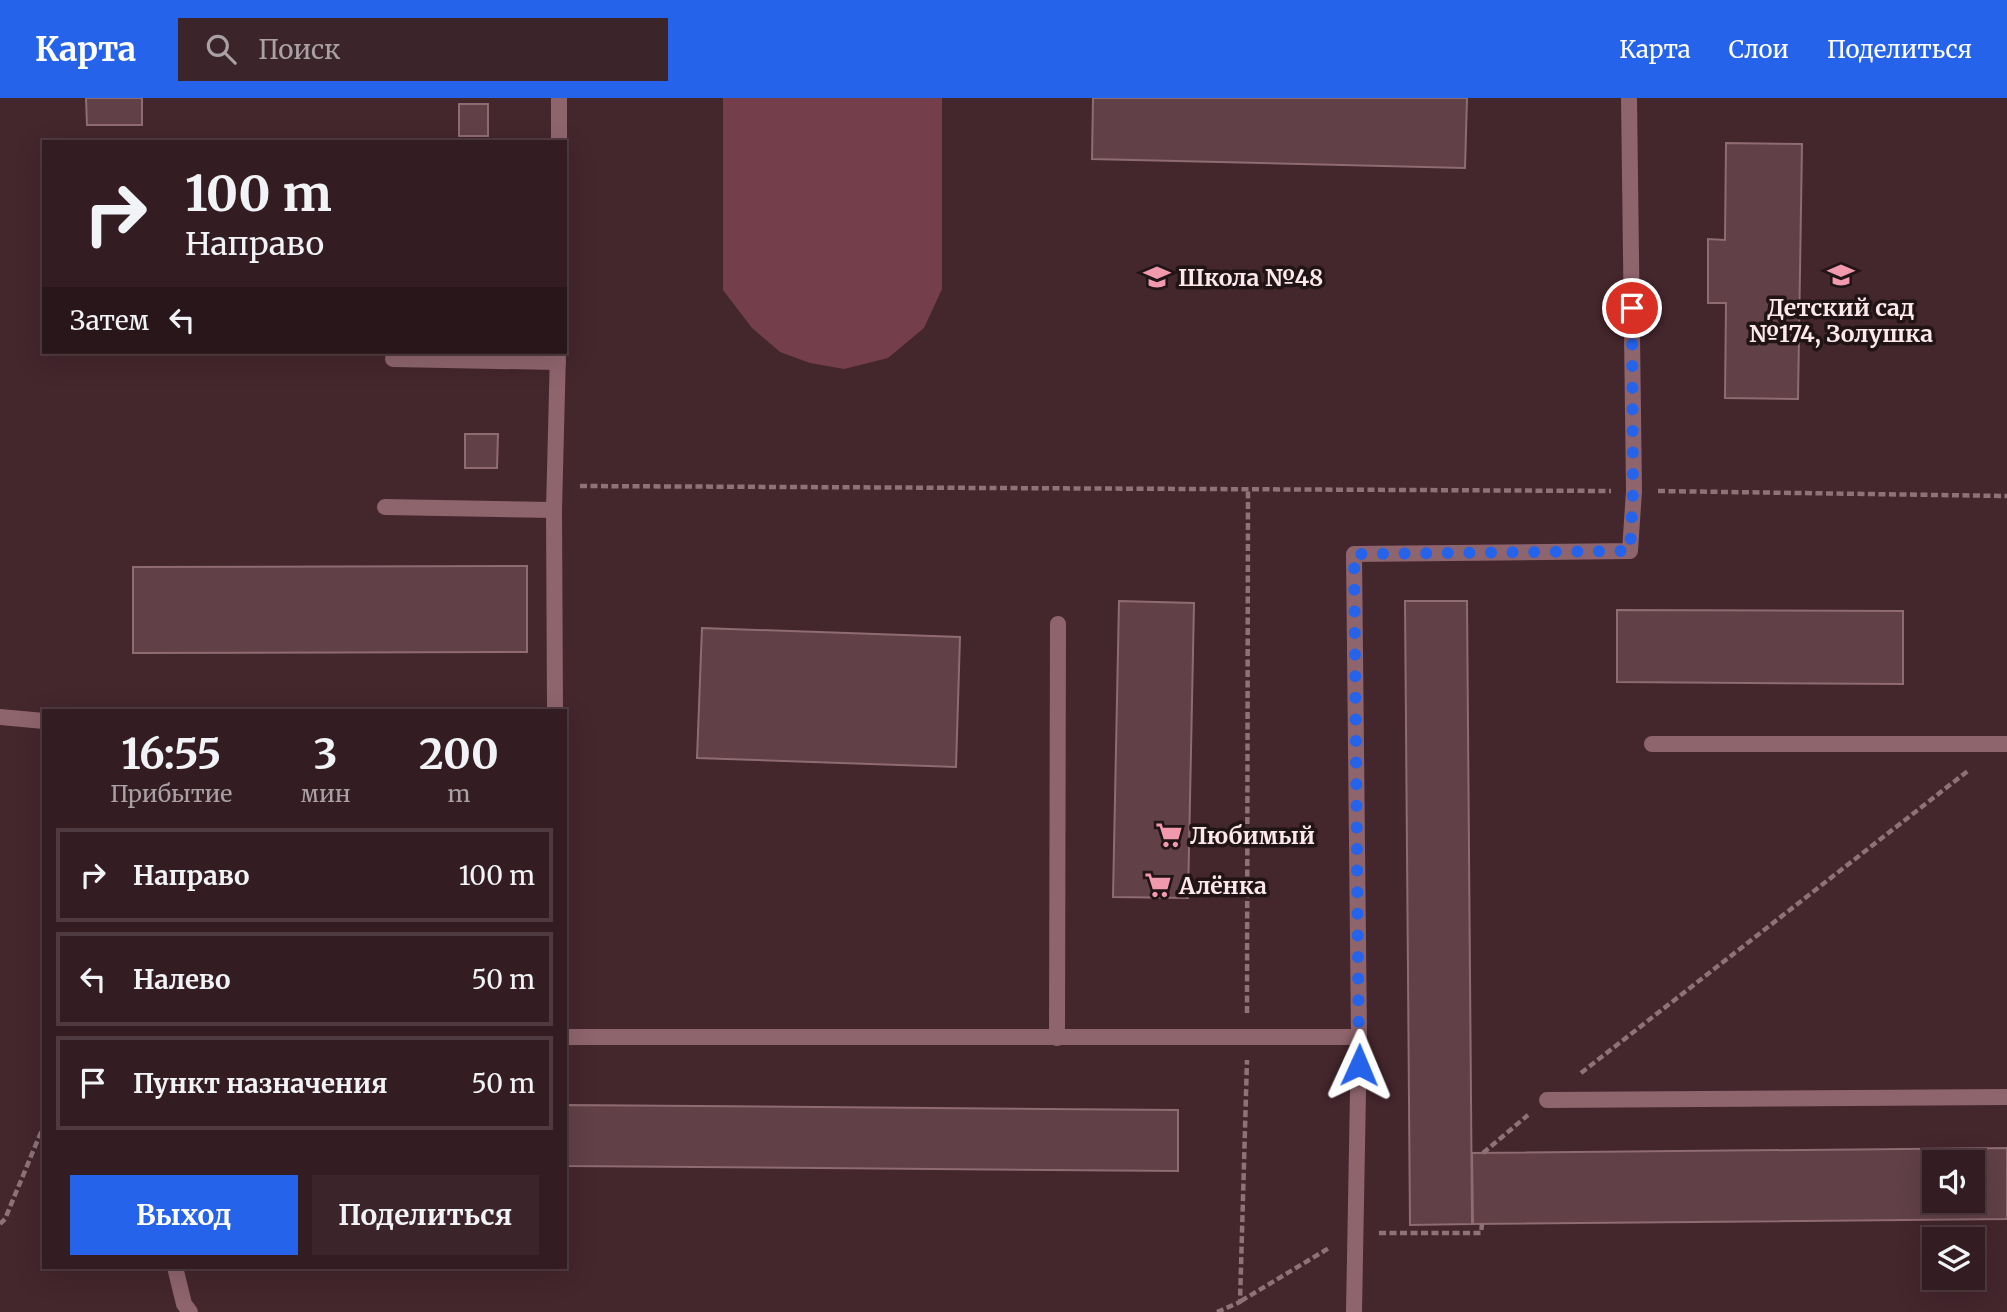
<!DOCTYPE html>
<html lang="ru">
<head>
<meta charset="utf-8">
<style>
  body { margin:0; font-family:Merriweather,serif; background:#3b252a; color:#f1f3f6; height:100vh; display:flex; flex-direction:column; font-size:26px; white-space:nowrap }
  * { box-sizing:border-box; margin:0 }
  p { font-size:23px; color:#a9a1a5 }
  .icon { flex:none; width:38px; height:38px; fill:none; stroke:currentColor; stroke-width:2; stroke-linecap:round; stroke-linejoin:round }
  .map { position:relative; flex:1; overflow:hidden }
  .side { position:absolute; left:42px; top:611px; width:525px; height:560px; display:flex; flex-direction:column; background:#331c22; border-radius:0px; box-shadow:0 7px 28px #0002,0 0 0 2px #4e3a40 }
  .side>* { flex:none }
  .banner { position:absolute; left:42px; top:42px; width:525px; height:214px; border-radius:0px; box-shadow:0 7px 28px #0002,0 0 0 2px #4e3a40; background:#331c22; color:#f1f3f6; overflow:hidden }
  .fabs { position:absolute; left:1922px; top:1052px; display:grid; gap:14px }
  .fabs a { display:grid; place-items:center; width:63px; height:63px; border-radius:0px; background:#331c22; box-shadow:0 7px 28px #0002,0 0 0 2px #4e3a40; font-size:35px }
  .pin { position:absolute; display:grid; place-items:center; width:60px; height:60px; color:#fff; margin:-30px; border:4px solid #fff; border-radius:50%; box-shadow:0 2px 7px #0007 }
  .me { position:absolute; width:77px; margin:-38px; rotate:1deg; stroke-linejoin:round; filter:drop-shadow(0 0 5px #0008) }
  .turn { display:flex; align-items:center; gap:24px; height:147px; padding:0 28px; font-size:32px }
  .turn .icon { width:91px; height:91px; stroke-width:2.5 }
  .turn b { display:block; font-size:49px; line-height:60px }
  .then { display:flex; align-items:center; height:66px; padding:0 28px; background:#0003; gap:14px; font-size:26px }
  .eta { display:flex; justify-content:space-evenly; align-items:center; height:119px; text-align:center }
  .eta b { font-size:42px; font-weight:700; line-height:49px }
  .action { display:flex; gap:14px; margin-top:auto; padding:14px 28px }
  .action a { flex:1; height:80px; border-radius:0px; background:#2563eb; color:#fff; font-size:28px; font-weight:700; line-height:80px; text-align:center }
  .action a+a { background:#3b252a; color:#f1f3f6 }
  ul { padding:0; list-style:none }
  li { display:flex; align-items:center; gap:21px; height:94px; margin:0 14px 10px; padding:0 14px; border:4px solid #4e3a40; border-radius:0px }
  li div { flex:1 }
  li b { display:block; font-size:26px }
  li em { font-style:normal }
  header { display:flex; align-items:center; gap:42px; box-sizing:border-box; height:98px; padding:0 35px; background:#2563eb; color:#fff }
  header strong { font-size:33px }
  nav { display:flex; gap:38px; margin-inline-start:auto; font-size:24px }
  .search { width:490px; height:63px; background:#3b252a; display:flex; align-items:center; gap:18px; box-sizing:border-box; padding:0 24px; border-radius:0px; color:#a9a1a5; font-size:26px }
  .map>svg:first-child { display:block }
  .green { fill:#743e4b }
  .building { fill:#614047; stroke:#8f6b72; stroke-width:2; fill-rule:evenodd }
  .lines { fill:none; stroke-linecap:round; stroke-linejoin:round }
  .path { stroke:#8d7278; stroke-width:4.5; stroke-dasharray:7 3.5; stroke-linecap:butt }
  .lane { stroke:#8e646d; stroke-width:16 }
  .route { stroke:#2563eb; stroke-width:12; stroke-dasharray:0 21.6 }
  .labels { text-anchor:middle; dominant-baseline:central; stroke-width:7; stroke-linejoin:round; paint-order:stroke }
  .poi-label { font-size:23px; font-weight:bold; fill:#fde8ec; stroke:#211416; text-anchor:start }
</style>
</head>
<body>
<header>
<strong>Карта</strong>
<div class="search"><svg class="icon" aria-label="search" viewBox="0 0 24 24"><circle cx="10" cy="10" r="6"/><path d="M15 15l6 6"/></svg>Поиск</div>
<nav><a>Карта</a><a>Слои</a><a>Поделиться</a></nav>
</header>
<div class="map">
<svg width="2007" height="1214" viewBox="0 0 2007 1214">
  <rect width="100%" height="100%" fill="#44262d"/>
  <!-- green -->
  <polygon class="green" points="723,0 942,0 942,191 924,230 888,260 844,271 810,265 780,254 752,230 723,192"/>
  <!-- building -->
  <g class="building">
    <polygon points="86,0 142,0 142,27 87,27"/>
    <polygon points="1093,0 1467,0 1465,70 1092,61"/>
    <rect x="459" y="6" width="29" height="32"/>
    <polygon points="1726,45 1802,46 1798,301 1725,300 1726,205 1708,205 1708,141 1725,142"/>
    <polygon points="465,336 498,336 497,370 465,370"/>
    <polygon points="527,468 527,554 133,555 133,469"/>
    <polygon points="1119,503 1194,505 1188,800 1113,799"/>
    <polygon points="1405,503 1467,503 1472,1126 1410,1127"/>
    <polygon points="1617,512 1903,513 1903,586 1617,584"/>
    <polygon points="702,530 960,539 956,669 697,660"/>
    <polygon points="565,1007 1178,1012 1178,1073 565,1068"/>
    <path d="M2007,1050V1121L1473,1126L1472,1055ZM1934,1064H1972V1102H1934Z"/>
  </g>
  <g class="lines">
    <!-- path -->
    <g class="path">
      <polyline points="580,388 1611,393"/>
      <polyline points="1658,393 2007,398"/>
      <polyline points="1247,915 1248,391"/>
      <polyline points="1581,975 1969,672"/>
      <polyline points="1483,1055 1528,1017"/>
      <polyline points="0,1126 5,1121 44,1027"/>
      <polyline points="1379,1135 1481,1135 1482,1126"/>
      <polyline points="1241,1203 1329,1150"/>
      <polyline points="1217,1214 1240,1204 1247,962"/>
    </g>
    <!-- lane -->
    <g class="lane">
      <polyline points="559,44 559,0"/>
      <polyline points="393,261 558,264"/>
      <polyline points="385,409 554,412"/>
      <polyline points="555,612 554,412 558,254"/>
      <polyline points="0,619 44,623"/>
      <polyline points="1652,646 2007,646"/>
      <polyline points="565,939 1359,939"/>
      <polyline points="1057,940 1058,526"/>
      <polyline points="1547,1002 2007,999"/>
      <polyline points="175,1169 184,1206 190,1214"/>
      <polyline points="1354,1214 1359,939 1354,456 1630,453 1634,393 1629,0"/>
    </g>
  </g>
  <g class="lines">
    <!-- route -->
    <polyline class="route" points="1359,967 1354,456 1630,453 1633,393 1632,210"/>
  </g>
  <!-- icons -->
  <defs>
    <g id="school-bare" transform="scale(2.1)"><path d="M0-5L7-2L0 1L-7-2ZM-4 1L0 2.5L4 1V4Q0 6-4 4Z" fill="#f29aad" stroke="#211416" stroke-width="2.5" paint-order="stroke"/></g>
    <g id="supermarket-bare" transform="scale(2.1)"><path d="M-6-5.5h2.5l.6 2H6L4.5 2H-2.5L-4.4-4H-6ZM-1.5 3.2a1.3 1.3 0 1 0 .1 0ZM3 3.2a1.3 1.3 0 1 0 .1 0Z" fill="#f29aad" stroke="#211416" stroke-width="2.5" paint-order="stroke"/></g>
  </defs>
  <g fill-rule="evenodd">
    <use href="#school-bare" x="1841" y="177"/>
    <use href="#school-bare" x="1157" y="179"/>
    <use href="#supermarket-bare" x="1169" y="737"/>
    <use href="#supermarket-bare" x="1158" y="787"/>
  </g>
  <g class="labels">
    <!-- poi labels -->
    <g class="poi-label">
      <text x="1178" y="179">Школа №48</text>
      <text x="1841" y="209" text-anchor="middle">Детский сад<tspan x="1841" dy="26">№174, Золушка</tspan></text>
      <text x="1190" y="737">Любимый</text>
      <text x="1179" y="787">Алёнка</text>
    </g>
  </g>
</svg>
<div class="fabs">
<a><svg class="icon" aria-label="sound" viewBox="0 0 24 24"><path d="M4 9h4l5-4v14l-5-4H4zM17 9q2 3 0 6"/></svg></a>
<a><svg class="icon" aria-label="layers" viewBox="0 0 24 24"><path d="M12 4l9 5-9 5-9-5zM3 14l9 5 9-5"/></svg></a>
</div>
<div class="pin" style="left:1632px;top:210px;background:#d93025"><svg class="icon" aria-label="arrive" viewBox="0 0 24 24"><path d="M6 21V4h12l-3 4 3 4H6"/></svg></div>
<svg class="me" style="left:1359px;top:967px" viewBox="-20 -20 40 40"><path d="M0-17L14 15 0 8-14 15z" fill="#2563eb" stroke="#fff" stroke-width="4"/></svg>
<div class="banner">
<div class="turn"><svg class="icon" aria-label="right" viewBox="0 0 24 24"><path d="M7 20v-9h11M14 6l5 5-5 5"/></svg><div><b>100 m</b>Направо</div></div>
<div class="then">Затем<svg class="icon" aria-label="left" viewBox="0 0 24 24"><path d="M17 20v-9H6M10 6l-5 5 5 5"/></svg></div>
</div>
<section class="side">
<div class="eta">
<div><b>16:55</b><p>Прибытие</p></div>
<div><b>3</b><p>мин</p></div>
<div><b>200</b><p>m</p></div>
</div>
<ul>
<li><svg class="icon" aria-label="right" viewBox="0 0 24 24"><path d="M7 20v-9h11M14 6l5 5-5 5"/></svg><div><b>Направо</b></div><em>100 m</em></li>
<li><svg class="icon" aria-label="left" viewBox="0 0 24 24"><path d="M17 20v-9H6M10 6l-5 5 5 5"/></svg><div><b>Налево</b></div><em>50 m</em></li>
<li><svg class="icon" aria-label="arrive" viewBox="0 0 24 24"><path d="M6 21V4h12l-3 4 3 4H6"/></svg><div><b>Пункт назначения</b></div><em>50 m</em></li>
</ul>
<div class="action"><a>Выход</a><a>Поделиться</a></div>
</section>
</div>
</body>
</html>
